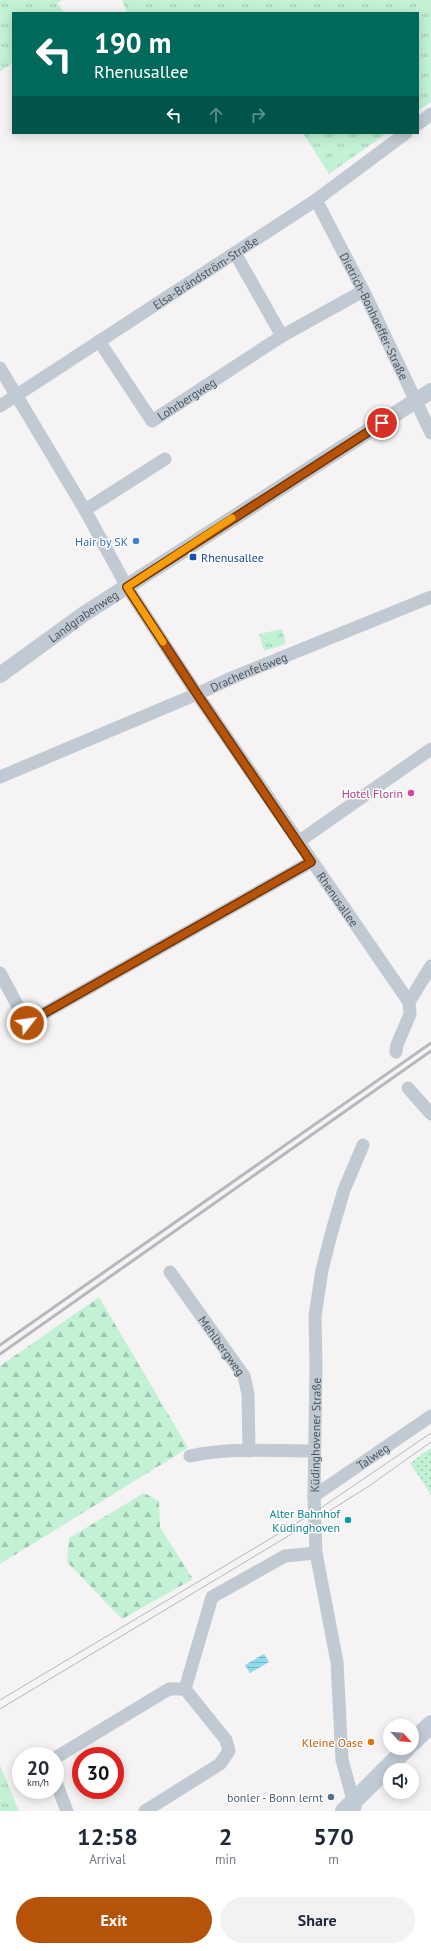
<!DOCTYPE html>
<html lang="en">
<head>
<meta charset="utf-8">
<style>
  body { margin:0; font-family:"PT Sans",sans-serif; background:#f2f2f3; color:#1f2937; height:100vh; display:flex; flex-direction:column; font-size:15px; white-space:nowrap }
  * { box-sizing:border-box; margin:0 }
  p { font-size:13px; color:#747a83 }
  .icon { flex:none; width:22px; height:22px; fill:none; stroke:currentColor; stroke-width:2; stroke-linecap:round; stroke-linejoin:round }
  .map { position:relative; height:1811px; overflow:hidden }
  .panel { display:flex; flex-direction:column; background:#fff; flex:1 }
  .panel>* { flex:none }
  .banner { position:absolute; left:12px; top:12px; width:407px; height:122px; border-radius:0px; box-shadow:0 2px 10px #0003; background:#00695c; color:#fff; overflow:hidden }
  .needle { width:26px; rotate:116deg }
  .fabs { position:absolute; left:383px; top:1719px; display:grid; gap:8px }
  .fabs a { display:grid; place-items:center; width:36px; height:36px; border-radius:50%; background:#fff; box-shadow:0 2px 10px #0003; font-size:20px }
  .speed { position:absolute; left:12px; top:1747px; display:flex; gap:8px; font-size:20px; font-weight:700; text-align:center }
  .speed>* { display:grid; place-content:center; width:52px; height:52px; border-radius:50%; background:#fff; box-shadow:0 2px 10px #0003; line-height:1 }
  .speed small { font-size:10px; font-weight:400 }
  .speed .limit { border:6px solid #d22; background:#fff; color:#111 }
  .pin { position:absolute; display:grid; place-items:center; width:34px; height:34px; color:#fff; margin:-17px; border:2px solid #fff; border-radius:50%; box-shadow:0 1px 4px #0007 }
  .me { position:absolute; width:44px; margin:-22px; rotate:60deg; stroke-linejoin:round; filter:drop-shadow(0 0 3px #0008) }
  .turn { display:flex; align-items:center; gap:14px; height:84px; padding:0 16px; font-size:18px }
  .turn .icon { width:52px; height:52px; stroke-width:2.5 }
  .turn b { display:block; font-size:28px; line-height:34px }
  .lanes { display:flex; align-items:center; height:38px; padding:0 16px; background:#0003; justify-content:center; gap:20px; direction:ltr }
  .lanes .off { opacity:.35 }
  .eta { display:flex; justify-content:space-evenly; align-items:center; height:68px; text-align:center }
  .eta b { font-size:24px; font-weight:800; line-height:28px }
  .button { display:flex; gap:8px; margin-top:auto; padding:8px 16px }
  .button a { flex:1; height:46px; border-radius:24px; background:#b45309; color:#fff; font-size:16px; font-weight:800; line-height:46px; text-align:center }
  .button a+a { background:#f2f2f3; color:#1f2937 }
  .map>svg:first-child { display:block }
  .grass { fill:url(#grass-dots) }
  .forest { fill:url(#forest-firs) }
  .park { fill:url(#park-tufts) }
  .water { fill:url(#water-rules) }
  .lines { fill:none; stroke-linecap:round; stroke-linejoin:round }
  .minor { stroke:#c1cad2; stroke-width:13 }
  .tertiary { stroke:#c1cad2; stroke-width:16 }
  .secondary { stroke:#c1cbd6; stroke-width:18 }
  .tram { stroke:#b5b8bd; stroke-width:1 }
  .rail { stroke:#b5b8bd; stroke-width:3 }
  .route-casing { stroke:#753606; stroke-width:10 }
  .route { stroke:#b45309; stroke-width:7 }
  .slow { stroke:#f59e0b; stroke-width:7 }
  .shop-dot { fill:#3f7fe0; stroke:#fff; stroke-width:1.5 }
  .transit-dot { fill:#1a4fb4; stroke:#fff; stroke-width:1.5 }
  .hotel-dot { fill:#d1479c; stroke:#fff; stroke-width:1.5 }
  .culture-dot { fill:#0f9aa8; stroke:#fff; stroke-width:1.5 }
  .food-dot { fill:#e8710a; stroke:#fff; stroke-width:1.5 }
  .service-dot { fill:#5c6f8a; stroke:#fff; stroke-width:1.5 }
  .labels { text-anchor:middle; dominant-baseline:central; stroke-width:3; stroke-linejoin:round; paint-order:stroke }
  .street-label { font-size:12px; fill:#4a5661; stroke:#fff }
  .shop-label { font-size:12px; fill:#366cbe; stroke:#fff; text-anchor:end }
  .transit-label { font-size:12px; fill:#164399; stroke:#fff; text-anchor:start }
  .hotel-label { font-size:12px; fill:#b23c85; stroke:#fff; text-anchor:end }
  .culture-label { font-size:12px; fill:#0d838f; stroke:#fff; text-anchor:end }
  .food-label { font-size:12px; fill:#c56008; stroke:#fff; text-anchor:end }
  .service-label { font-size:12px; fill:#4e5e75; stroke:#fff; text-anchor:end }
</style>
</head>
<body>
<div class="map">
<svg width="431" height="1811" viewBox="0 0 431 1811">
  <defs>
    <pattern id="grass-dots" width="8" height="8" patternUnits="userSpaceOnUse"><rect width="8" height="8" fill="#c3f1d5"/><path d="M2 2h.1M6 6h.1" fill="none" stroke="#a0c6b0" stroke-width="1.8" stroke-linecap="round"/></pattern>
    <pattern id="forest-firs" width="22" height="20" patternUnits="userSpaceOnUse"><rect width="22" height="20" fill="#c3f1d5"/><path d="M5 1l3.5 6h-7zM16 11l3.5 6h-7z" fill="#a0c6b0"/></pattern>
    <pattern id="park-tufts" width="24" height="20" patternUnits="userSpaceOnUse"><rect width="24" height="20" fill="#c3f1d5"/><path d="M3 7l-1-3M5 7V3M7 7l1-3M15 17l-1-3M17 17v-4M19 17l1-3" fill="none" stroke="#a0c6b0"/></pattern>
    <pattern id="water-rules" width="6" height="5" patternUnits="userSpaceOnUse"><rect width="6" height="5" fill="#90daee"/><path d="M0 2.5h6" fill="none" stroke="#78b4c4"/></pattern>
  </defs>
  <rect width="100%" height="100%" fill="#f5f3f3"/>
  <!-- grass -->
  <polygon class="grass" points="431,1448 431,1495 410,1463"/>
  <!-- forest -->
  <g class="forest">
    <polygon points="99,1297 188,1448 0,1564 0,1366"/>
    <polygon points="144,1493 159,1501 160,1527 193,1579 122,1619 67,1562 69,1538"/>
  </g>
  <!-- park -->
  <g class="park">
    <polygon points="0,0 62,0 57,3 65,13 13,13 13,62 0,72"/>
    <polygon points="122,0 431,0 431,102 418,111 418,13 127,13"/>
    <polygon points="303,133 387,133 329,174"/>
    <polygon points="282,629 286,644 264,651 259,634"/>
    <polygon points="0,1765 19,1811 0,1811"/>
  </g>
  <!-- water -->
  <polygon class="water" points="264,1654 269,1662 250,1673 245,1665"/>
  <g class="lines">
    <!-- minor -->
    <g class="minor">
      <polyline points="418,124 431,114"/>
      <path id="s1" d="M316,200L366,296L431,433"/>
      <polyline points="235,253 282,336"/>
      <path id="s2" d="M99,341L152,421L282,336L363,291"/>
      <path id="s3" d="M0,368L85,510L127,587L197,694L409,1002"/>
      <path id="s4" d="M0,406L316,200L406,133"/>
      <polyline points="85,510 165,459"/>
      <path id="s5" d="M0,777L197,694L236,676L431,597"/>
      <polyline points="298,842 431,749"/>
      <polyline points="0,973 27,1023 311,862"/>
      <polyline points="396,1052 397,1045 410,1014 409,1002 431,966"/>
      <polyline points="408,1088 431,1114"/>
      <path id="s6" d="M170,1272L244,1376L248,1394L249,1451"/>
      <path d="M190,1456C229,1447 273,1451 314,1451"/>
      <path id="s7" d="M314,1496L431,1416"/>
      <polyline points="185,1689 212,1597 285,1556 316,1553"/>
      <polyline points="55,1758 169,1689 185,1689"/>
      <polyline points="55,1780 67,1811"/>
      <path id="s8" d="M355,1807L342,1760L337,1662L316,1553L314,1496L316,1366L315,1316L322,1270L332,1231L344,1190L363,1145"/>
      <polyline points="145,1811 220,1764 229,1751 226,1740 185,1689"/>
    </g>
    <!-- tertiary -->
    <path class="tertiary" id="s9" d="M0,675L84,614L431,391"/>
    <!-- secondary -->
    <g class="secondary">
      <polyline points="412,1743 431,1724"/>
      <polyline points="344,1811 407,1748"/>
    </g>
    <!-- tram -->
    <g class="tram">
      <polyline points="0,1700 315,1512 431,1433"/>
      <polyline points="0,1709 315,1520 369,1486 431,1442"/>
    </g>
    <!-- rail -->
    <g class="rail">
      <polyline points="0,1345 431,1043"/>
      <polyline points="0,1354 431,1051"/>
    </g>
  </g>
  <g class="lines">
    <!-- route casing -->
    <g class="route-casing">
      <polyline id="route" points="27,1023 311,862 197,694 127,587 382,423"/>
    </g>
    <!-- route -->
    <use href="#route" class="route"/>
    <!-- slow -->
    <polyline class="slow" points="163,642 127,587 232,518"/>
  </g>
  <!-- markers -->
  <circle class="shop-dot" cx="136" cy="541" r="4"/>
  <rect class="transit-dot" x="189" y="553" width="8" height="8" rx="2"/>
  <circle class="hotel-dot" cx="411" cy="793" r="4"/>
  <circle class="culture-dot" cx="348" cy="1520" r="4"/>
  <circle class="food-dot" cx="371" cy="1742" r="4"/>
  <circle class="service-dot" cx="331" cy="1797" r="4"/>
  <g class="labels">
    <!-- street labels -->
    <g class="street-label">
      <text stroke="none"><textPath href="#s4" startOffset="245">Elsa-Brändström-Straße</textPath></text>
      <text stroke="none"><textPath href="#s1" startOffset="130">Dietrich-Bonhoeffer-Straße</textPath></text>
      <text stroke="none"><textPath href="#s2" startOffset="137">Lohrbergweg</textPath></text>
      <text stroke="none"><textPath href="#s9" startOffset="102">Landgrabenweg</textPath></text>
      <text stroke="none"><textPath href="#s5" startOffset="270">Drachenfelsweg</textPath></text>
      <text stroke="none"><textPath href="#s3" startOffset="630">Rhenusallee</textPath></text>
      <text stroke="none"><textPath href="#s6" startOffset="90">Mehlbergweg</textPath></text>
      <text stroke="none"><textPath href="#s8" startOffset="376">Küdinghovener Straße</textPath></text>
      <text stroke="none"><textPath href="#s7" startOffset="71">Talweg</textPath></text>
    </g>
    <!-- shop labels -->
    <g class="shop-label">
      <text x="128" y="541">Hair by SK</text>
    </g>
    <!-- transit labels -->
    <g class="transit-label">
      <text x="201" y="557">Rhenusallee</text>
    </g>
    <!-- hotel labels -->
    <g class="hotel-label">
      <text x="403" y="793">Hotel Florin</text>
    </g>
    <!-- culture labels -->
    <g class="culture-label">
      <text x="340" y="1513">Alter Bahnhof<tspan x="340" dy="14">Küdinghoven</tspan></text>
    </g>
    <!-- food labels -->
    <g class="food-label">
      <text x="363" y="1742">Kleine Oase</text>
    </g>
    <!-- service labels -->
    <g class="service-label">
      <text x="323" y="1797">bonler - Bonn lernt</text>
    </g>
  </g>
</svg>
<div class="fabs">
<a><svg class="needle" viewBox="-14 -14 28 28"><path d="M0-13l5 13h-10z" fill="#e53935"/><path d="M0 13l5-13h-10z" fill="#747a83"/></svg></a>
<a><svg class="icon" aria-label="sound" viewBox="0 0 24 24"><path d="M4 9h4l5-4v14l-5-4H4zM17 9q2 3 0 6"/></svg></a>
</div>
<div class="speed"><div>20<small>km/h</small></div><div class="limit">30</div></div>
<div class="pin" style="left:382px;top:423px;background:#d93025"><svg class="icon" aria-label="arrive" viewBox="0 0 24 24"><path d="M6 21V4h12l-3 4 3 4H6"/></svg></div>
<svg class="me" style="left:27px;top:1023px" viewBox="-20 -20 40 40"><circle r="17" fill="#b45309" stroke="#fff" stroke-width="3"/><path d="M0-11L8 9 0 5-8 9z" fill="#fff"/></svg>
<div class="banner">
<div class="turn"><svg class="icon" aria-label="left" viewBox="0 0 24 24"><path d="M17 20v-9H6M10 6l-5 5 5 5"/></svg><div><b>190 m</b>Rhenusallee</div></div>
<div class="lanes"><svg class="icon" aria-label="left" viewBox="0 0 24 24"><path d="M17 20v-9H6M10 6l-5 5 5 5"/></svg><svg class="icon off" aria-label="ahead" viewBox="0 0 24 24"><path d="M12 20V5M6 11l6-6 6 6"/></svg><svg class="icon off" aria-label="right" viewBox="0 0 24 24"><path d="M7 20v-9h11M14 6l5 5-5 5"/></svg></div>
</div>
</div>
<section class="panel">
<div class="eta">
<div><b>12:58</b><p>Arrival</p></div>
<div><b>2</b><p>min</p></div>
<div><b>570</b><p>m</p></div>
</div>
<div class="button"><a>Exit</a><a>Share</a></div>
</section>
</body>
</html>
